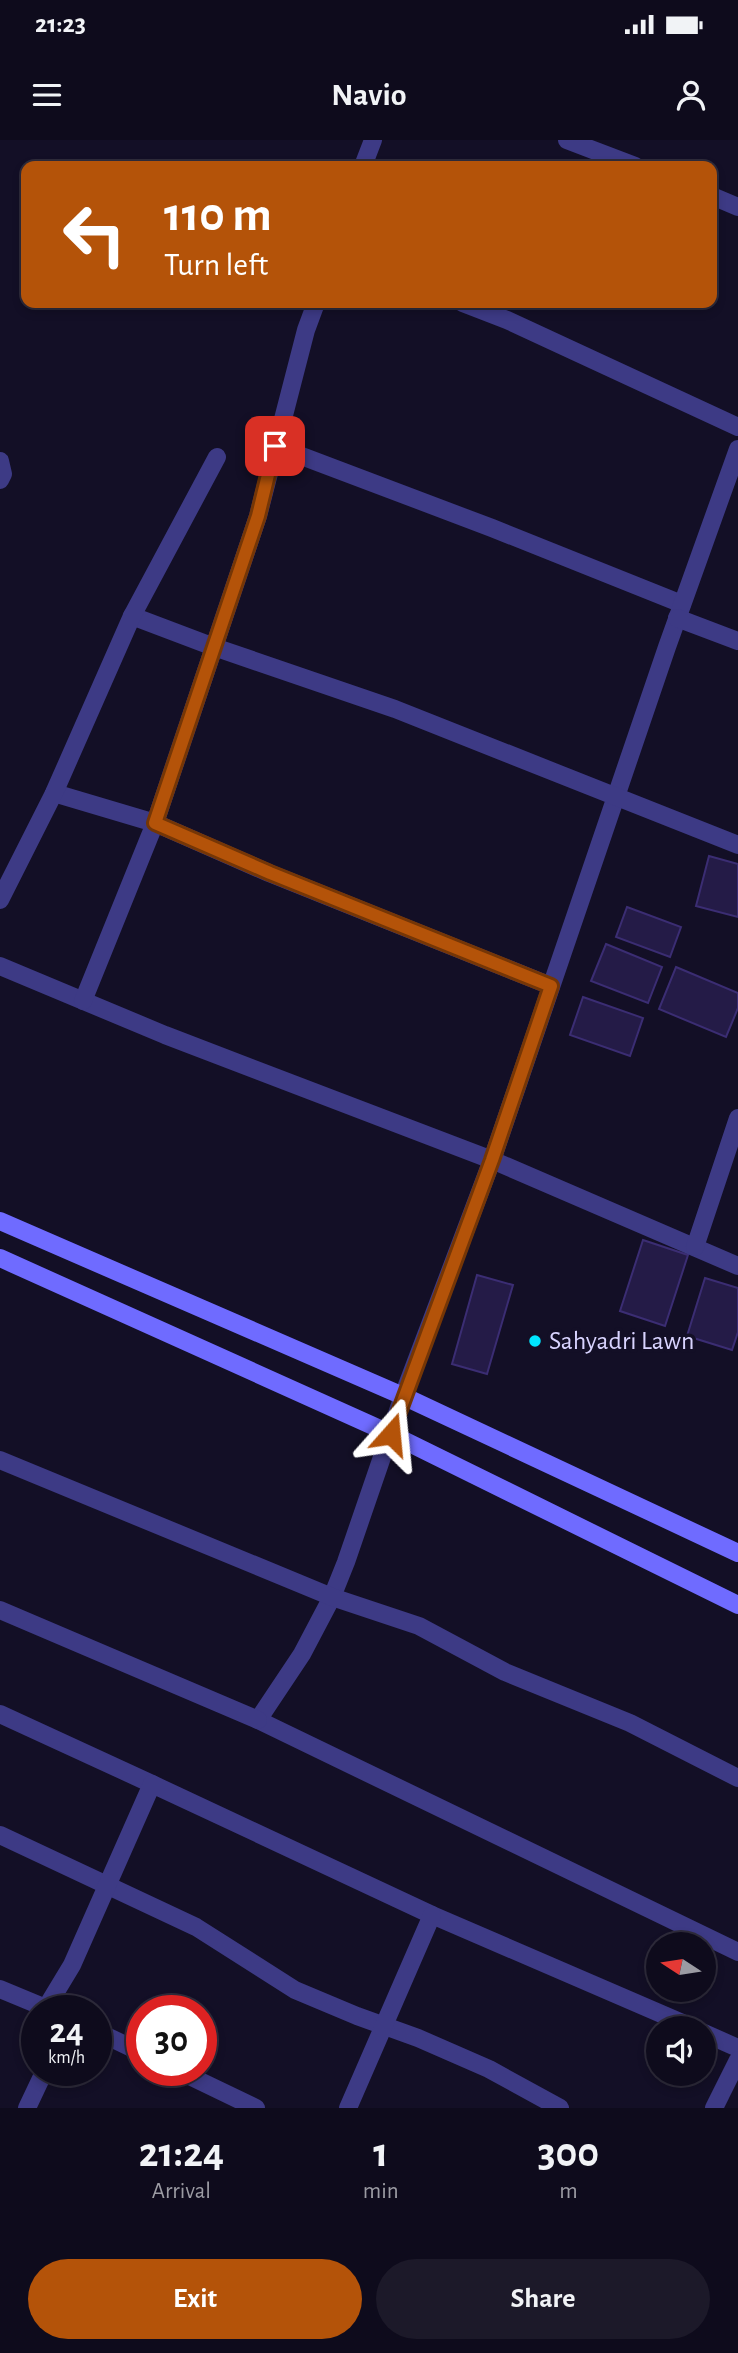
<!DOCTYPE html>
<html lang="en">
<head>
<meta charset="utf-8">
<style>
  body { margin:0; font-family:"Alegreya Sans",sans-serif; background:#1c1929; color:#f1f3f6; height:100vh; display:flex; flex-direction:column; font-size:26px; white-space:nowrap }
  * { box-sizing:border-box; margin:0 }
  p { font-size:23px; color:#9b9ba3 }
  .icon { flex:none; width:38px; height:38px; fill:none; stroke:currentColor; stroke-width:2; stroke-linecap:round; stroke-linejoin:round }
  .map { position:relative; height:1968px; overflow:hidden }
  .side { display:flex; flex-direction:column; background:#0e0b1c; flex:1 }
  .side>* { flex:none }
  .banner { position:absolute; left:21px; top:21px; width:696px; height:147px; border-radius:14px; box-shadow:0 4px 10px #0003,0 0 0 2px #2e2b3b; background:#b45309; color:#fff; overflow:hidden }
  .needle { width:46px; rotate:282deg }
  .buttons { position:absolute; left:646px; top:1792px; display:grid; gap:14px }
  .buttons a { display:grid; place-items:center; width:70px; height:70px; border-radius:50%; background:#0e0b1c; box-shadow:0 4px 10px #0003,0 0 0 2px #2e2b3b; font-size:35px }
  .speed { position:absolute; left:21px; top:1855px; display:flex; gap:14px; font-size:35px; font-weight:700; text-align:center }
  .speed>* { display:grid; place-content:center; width:91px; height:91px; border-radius:50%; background:#0e0b1c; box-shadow:0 4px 10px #0003,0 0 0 2px #2e2b3b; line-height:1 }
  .speed small { font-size:18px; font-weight:400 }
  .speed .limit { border:10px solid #d22; background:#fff; color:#111 }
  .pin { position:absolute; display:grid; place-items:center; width:60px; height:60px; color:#fff; margin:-30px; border-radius:14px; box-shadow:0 4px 10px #0006 }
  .me { position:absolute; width:77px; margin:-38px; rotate:18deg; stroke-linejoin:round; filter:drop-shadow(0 0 5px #0008) }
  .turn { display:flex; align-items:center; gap:24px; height:147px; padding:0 28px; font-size:32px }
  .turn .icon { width:91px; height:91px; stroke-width:2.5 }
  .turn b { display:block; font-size:49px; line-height:60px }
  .eta { display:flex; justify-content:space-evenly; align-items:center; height:119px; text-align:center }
  .eta b { font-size:42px; font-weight:700; line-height:49px }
  .action { display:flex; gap:14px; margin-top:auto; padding:14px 28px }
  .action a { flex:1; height:80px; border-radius:42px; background:#b45309; color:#fff; font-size:28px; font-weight:700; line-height:80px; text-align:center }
  .action a+a { background:#1c1929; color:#f1f3f6 }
  .status { display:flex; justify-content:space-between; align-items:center; height:49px; padding:0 35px; background:#0e0b1c; direction:ltr }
  .status svg { height:19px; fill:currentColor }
  header { display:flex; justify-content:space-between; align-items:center; height:91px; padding:0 28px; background:#0e0b1c; font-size:32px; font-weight:700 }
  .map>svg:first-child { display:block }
  .building { fill:#241b47; stroke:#3b2d73; stroke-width:2 }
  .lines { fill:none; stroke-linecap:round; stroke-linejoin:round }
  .street { stroke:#3d3a85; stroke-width:18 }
  .secondary { stroke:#6f6bff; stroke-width:18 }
  .route-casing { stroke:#753606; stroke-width:18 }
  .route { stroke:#b45309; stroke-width:12 }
  .poi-dot { fill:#00e5ff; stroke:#130f26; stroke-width:2.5 }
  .labels { text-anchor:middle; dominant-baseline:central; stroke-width:7; stroke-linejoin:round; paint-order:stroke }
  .poi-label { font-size:26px; fill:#d9d4ff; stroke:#130f26; text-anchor:start }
</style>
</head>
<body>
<div class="status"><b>21:23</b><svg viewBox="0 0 49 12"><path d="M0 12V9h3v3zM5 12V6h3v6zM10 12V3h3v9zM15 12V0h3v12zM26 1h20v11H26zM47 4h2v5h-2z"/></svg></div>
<header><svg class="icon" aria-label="menu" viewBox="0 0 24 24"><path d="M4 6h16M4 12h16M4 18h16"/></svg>Navio<svg class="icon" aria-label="person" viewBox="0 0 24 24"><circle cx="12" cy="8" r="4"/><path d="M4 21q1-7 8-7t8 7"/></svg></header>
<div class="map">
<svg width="738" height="1968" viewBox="0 0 738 1968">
  <rect width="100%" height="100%" fill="#130f26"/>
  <!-- building -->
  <g class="building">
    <polygon points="709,716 738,724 738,777 696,766"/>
    <polygon points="627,767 681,787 670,817 616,797"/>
    <polygon points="606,804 662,827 648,863 591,841"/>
    <polygon points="676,827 738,853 738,868 726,897 659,869"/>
    <polygon points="583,857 643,878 630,916 570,895"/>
    <polygon points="643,1100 688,1115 665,1186 620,1171"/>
    <polygon points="477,1135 513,1145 487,1234 452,1224"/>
    <polygon points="705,1138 738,1148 738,1192 732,1210 687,1196"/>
  </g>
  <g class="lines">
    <!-- street -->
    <g class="street">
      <polyline points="567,0 635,26"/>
      <polyline points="363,26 373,0"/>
      <polyline points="712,56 738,67"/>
      <polyline points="463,163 507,180 738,287"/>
      <polyline points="275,306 492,388 682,464"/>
      <polyline points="738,309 667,507 492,1020 403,1256 346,1422 332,1457 302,1514 258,1580 738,1812"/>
      <polyline points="0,321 3,334 0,340"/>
      <polyline points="132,476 214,507 395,569 738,705"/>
      <polyline points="677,478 738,501"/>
      <polyline points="54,653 155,683 269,733 551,846"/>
      <polyline points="0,760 54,653 132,476 217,317"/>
      <polyline points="0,826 165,895 492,1020 738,1126"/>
      <polyline points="83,861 155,683 258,376 306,190 316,163"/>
      <polyline points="695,1107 738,978"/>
      <polyline points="0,1320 332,1457 419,1486 505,1532 630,1583 738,1638"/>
      <polyline points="0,1470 258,1580"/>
      <polyline points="0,1574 152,1644"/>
      <polyline points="0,1695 196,1787 295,1850 357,1876 418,1898 489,1929 560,1968"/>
      <polyline points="0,1849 53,1871"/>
      <polyline points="46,1868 72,1825 152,1644 432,1775 694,1888"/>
      <polyline points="96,1891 142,1913"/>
      <polyline points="704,1893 738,1908"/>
      <polyline points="177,1930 256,1968"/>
      <polyline points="27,1968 45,1930"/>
      <polyline points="348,1968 432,1775"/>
      <polyline points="714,1968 738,1920"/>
    </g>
    <!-- secondary -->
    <g class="secondary">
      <polyline points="0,1081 403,1256 738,1413"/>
      <polyline points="0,1118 391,1294 738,1465"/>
    </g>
  </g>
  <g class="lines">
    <!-- route casing -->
    <g class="route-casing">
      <polyline id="route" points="275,306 258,376 155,683 270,733 551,846 492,1020 391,1294"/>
    </g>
    <!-- route -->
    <use href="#route" class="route"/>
  </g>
  <!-- markers -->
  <circle class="poi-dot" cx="535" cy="1201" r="7"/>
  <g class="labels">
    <!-- poi labels -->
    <g class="poi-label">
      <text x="549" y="1201">Sahyadri Lawn</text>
    </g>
  </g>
</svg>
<div class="buttons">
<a><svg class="needle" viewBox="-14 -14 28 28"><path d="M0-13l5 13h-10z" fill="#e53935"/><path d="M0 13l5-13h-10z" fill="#9b9ba3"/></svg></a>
<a><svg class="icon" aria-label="sound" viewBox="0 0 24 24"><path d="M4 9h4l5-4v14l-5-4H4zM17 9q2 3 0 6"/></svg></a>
</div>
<div class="speed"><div>24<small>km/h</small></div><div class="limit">30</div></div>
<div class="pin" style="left:275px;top:306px;background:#d93025"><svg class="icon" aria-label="arrive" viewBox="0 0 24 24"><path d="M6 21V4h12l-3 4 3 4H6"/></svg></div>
<svg class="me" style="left:391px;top:1294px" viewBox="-20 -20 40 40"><path d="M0-17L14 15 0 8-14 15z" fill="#b45309" stroke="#fff" stroke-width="4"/></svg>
<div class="banner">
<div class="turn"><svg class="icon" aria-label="left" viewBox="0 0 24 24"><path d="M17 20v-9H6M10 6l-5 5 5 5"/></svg><div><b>110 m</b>Turn left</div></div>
</div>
</div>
<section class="side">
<div class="eta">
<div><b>21:24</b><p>Arrival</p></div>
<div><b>1</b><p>min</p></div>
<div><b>300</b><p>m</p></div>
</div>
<div class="action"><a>Exit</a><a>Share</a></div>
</section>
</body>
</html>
